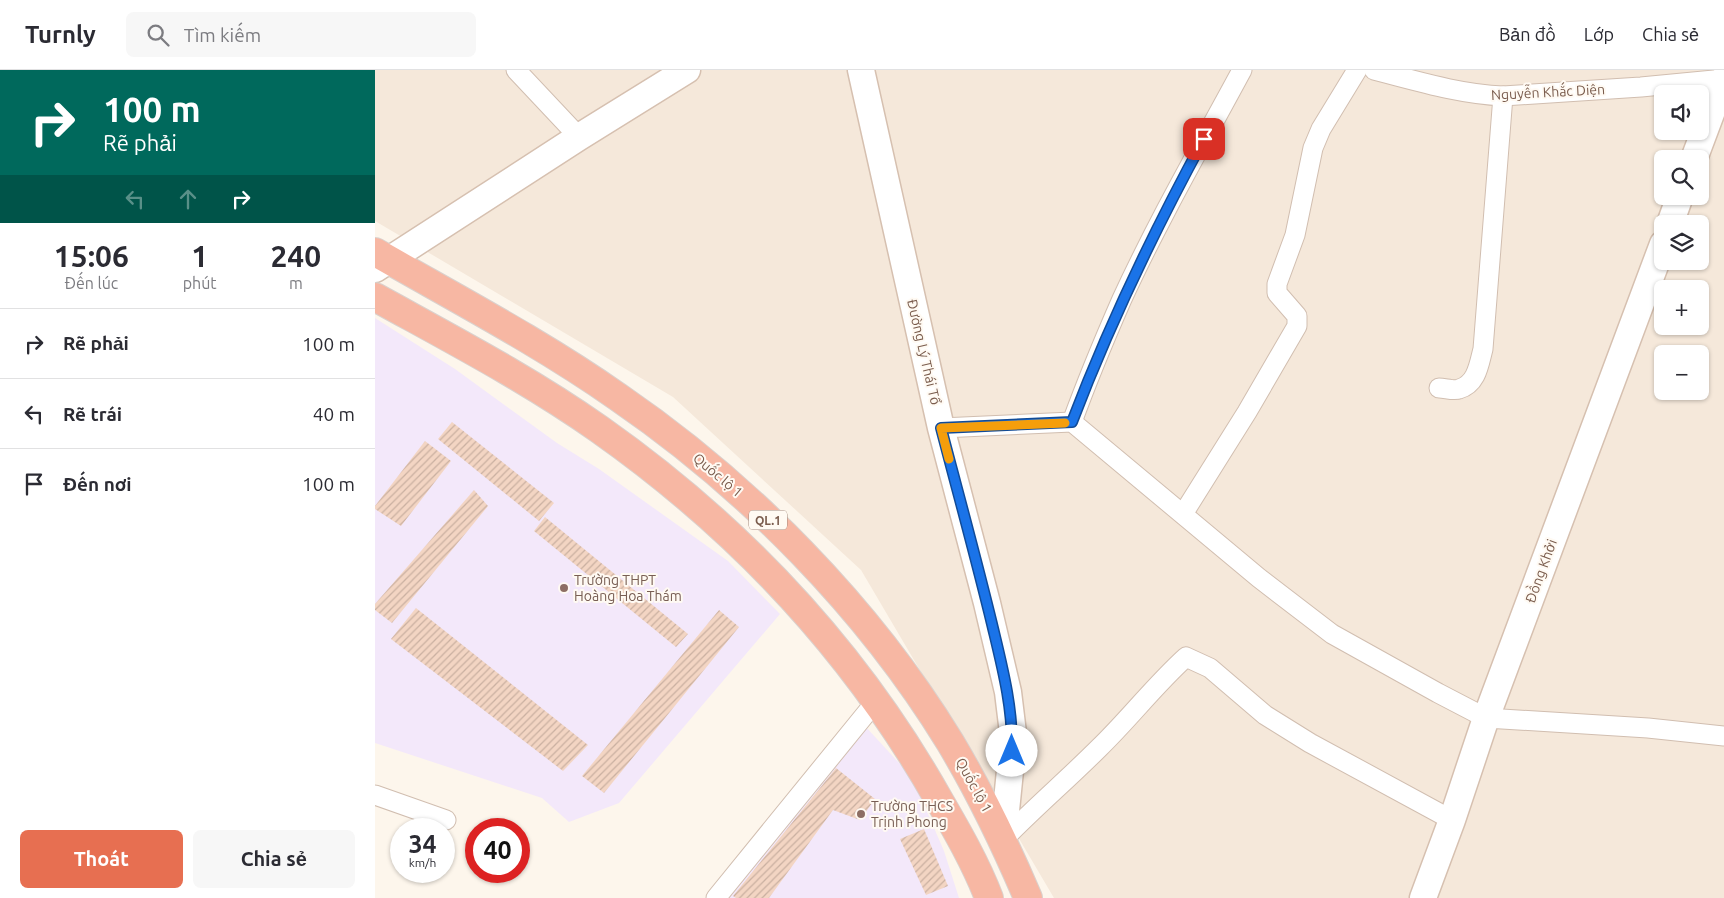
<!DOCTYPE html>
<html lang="vi">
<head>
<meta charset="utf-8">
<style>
  body { margin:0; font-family:Ubuntu,sans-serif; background:#f7f7f7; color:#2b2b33; height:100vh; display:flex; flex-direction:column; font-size:19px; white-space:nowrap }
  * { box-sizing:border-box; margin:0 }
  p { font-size:16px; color:#7c7c81 }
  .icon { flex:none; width:28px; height:28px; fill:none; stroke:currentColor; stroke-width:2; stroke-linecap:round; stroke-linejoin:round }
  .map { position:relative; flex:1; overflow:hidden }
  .panel { display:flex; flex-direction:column; background:#fff; width:375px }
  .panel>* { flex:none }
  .hud { background:#00695c; color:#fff; overflow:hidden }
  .controls { position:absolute; left:1279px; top:15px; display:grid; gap:10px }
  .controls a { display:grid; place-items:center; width:55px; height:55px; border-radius:8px; background:#fff; box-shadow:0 1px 4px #0004; font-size:25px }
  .speed { position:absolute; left:15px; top:748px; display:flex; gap:10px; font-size:25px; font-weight:700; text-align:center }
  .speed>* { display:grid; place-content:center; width:65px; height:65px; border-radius:50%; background:#fff; box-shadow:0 1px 4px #0004; line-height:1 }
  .speed small { font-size:12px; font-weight:400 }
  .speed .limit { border:8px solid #d22; background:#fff; color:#111 }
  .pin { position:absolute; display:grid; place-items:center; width:42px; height:42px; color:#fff; margin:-21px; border-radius:10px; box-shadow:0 2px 8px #0006 }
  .me { position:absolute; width:55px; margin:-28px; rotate:0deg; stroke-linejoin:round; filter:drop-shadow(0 0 4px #0008) }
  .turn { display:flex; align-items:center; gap:18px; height:105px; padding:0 20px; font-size:22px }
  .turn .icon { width:65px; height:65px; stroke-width:2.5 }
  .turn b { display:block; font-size:35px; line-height:42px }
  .lanes { display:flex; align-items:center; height:48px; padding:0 20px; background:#0003; justify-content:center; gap:25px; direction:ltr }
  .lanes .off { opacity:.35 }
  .eta { display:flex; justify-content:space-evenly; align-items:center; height:85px; text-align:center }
  .eta b { font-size:30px; font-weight:700; line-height:35px }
  .cta { display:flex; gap:10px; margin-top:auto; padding:10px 20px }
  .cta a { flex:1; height:58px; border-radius:8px; background:#e76f51; color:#fff; font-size:20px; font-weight:700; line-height:58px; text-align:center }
  .cta a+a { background:#f7f7f7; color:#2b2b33 }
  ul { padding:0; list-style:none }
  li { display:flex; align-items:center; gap:15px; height:70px; padding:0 20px; border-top:1px solid #e1e1e2 }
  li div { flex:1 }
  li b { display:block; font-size:19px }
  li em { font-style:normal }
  header { display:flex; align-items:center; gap:30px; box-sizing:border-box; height:70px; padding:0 25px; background:#fff; border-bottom:1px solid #e1e1e2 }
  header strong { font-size:24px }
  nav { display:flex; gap:28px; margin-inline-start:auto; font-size:18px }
  .search { width:350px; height:45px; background:#f7f7f7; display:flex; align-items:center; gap:12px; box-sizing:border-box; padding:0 18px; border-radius:8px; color:#7c7c81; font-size:19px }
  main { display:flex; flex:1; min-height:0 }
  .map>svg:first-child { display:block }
  .residential { fill:#f5e8da; fill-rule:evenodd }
  .education { fill:#f3e8fa }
  .building { fill:url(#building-hatch) }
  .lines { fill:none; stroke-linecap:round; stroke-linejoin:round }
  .street-casing { stroke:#d1beb0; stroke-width:21 }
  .secondary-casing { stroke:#d6c0b0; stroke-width:29 }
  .highway-casing { stroke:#dad1cd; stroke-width:30 }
  .street { stroke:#fff; stroke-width:19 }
  .secondary { stroke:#fff; stroke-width:26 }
  .highway { stroke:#f7b7a3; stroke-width:28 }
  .route-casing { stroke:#114b97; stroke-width:12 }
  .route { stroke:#1a73e8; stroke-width:9 }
  .slow { stroke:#f59e0b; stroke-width:9 }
  .education-dot { fill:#8d6e63; stroke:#fffaf3; stroke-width:2 }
  .labels { text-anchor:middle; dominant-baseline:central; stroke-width:4; stroke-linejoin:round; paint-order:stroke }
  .shield { fill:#fffaf3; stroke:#a28b7f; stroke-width:1 }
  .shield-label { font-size:12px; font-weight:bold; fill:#7a5c4d }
  .street-label { font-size:14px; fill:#7a5c4d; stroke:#fffaf3 }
  .education-label { font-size:14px; fill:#785e54; stroke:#fffaf3; text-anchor:start }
</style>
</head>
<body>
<header>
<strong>Turnly</strong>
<div class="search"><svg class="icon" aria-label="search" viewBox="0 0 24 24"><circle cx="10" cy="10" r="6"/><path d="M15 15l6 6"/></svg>Tìm kiếm</div>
<nav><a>Bản đồ</a><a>Lớp</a><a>Chia sẻ</a></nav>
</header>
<main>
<section class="panel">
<div class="hud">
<div class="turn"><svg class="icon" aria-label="right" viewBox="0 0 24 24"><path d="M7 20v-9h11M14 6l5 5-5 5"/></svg><div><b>100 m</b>Rẽ phải</div></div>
<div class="lanes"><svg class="icon off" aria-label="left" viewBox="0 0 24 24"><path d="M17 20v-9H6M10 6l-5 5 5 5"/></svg><svg class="icon off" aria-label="ahead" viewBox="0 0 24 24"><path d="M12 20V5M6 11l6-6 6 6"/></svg><svg class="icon" aria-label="right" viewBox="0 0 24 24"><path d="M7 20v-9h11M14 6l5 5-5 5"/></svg></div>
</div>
<div class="eta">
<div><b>15:06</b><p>Đến lúc</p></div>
<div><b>1</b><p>phút</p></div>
<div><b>240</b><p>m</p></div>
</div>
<ul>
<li><svg class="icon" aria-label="right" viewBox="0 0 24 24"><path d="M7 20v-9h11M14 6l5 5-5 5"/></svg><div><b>Rẽ phải</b></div><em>100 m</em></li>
<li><svg class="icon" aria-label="left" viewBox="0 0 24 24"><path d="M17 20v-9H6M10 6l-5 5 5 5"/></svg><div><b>Rẽ trái</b></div><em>40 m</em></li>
<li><svg class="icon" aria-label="arrive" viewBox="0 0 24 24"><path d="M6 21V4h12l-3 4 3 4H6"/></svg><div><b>Đến nơi</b></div><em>100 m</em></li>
</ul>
<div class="cta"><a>Thoát</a><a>Chia sẻ</a></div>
</section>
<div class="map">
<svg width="1349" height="828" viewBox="0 0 1349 828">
  <defs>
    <pattern id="building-hatch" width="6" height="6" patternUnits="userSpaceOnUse" patternTransform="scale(1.25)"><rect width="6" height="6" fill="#f3d5c3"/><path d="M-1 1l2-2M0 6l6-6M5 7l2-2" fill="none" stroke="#cab0a1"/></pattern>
  </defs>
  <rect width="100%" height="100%" fill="#fdf6ec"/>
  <!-- residential -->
  <path class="residential" d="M0,0H1349V828H679L486,500L298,327L0,151ZM1288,24H1325V61H1288ZM1288,89H1325V126H1288ZM1288,154H1325V191H1288ZM1288,219H1325V256H1288ZM1288,284H1325V321H1288Z"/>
  <!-- education -->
  <g class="education">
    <polygon points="0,248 80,299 182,373 224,399 353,491 405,544 244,733 194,752 167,728 0,673"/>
    <polygon points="490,656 537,707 569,781 584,828 351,828"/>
  </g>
  <!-- building -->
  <g class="building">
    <polygon points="77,352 179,433 164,451 63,369"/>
    <polygon points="50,371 76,391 26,456 0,439 0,436"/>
    <polygon points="99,420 113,436 17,553 0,540 0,534"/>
    <polygon points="170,447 313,564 301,577 159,461"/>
    <polygon points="41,538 213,675 188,701 16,569"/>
    <polygon points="344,540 364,557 229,723 207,706"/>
    <polygon points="461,698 500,729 485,750 458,740 394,828 361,828 358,826"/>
    <polygon points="549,759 573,816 551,825 525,769"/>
  </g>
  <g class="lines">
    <!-- street casing -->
    <g class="street-casing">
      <g id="street">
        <polyline points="141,0 204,67"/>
        <path d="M999,0C1042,11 1084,24 1128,26L1266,17L1349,9"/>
        <path d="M1064,318C1070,318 1079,321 1084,319C1102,314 1104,294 1108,279L1128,26"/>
        <path d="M697,352C712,311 729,270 747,229C783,151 826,76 867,0"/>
        <polyline points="566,358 697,352 884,508 957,564 1063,623 1111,648 1273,658 1349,666"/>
        <polyline points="808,444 872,342 922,256 922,246 902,223 902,214 920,165 938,78 946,59 982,0"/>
        <polyline points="0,725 71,750"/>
        <path d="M628,770C659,738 692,710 724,678C754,649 780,615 811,587L835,598L890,645L935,673L1077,750"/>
        <polyline points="341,828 502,630"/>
      </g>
    </g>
    <!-- secondary casing -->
    <g class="secondary-casing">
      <g id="secondary">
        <polyline points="486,0 566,358 612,533 633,622 638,663 637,681 628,770"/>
        <polyline points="1319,89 1349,9"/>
        <polyline points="1295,154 1305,126"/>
        <polyline points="0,199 204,67 312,0"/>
        <polyline points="1048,828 1077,750 1111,648 1288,174"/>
      </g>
    </g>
    <!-- highway casing -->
    <g class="highway-casing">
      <g id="highway">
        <path d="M0,182C82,229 166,273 243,327C373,416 493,538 575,672C605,722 630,774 653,828"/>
        <path d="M0,227C76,269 153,309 224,359C363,457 480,581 564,730C582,761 601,794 614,828"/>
      </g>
    </g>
    <!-- street -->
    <use href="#street" class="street"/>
    <!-- secondary -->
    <use href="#secondary" class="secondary"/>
    <!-- highway -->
    <use href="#highway" class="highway"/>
  </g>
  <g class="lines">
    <!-- route casing -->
    <g class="route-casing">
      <path id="route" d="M637,681C638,637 627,596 617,554C601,488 583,423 566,358L697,352C734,255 779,161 829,69"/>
    </g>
    <!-- route -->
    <use href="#route" class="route"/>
    <!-- slow -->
    <polyline class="slow" points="574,389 566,358 690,353"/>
  </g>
  <!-- markers -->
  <g class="education-dot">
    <circle cx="189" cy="518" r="5"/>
    <circle cx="486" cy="744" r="5"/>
  </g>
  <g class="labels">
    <!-- shield labels -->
    <rect class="shield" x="374" y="440.5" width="38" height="19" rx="4"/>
    <g class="shield-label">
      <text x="393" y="450">QL.1</text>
    </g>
    <!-- street labels -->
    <g class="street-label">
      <text transform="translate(1173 22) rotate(-3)">Nguyễn Khắc Diện</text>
      <text transform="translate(549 282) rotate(77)">Đường Lý Thái Tổ</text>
      <text transform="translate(343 405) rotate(40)">Quốc lộ 1</text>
      <text transform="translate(1166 501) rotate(-70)">Đồng Khởi</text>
      <text transform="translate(599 715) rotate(61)">Quốc lộ 1</text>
    </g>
    <!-- education labels -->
    <g class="education-label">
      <text x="199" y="510">Trường THPT<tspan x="199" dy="16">Hoàng Hoa Thám</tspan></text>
      <text x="496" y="736">Trường THCS<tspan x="496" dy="16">Trịnh Phong</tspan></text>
    </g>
  </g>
</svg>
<div class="controls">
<a><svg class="icon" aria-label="sound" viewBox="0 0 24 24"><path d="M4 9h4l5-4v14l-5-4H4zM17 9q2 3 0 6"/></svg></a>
<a><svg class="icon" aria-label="search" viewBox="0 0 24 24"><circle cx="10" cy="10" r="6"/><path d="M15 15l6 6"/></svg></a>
<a><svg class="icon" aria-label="layers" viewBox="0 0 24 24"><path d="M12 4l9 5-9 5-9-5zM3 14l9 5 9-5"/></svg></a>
<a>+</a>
<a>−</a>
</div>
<div class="speed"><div>34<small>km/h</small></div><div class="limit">40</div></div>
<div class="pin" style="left:829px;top:69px;background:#d93025"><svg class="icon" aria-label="arrive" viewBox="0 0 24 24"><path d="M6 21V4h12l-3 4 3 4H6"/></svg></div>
<svg class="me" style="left:637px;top:681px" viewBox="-20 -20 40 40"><circle r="19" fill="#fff"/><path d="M0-13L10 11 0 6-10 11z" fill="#1a73e8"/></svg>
</div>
</main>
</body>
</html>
